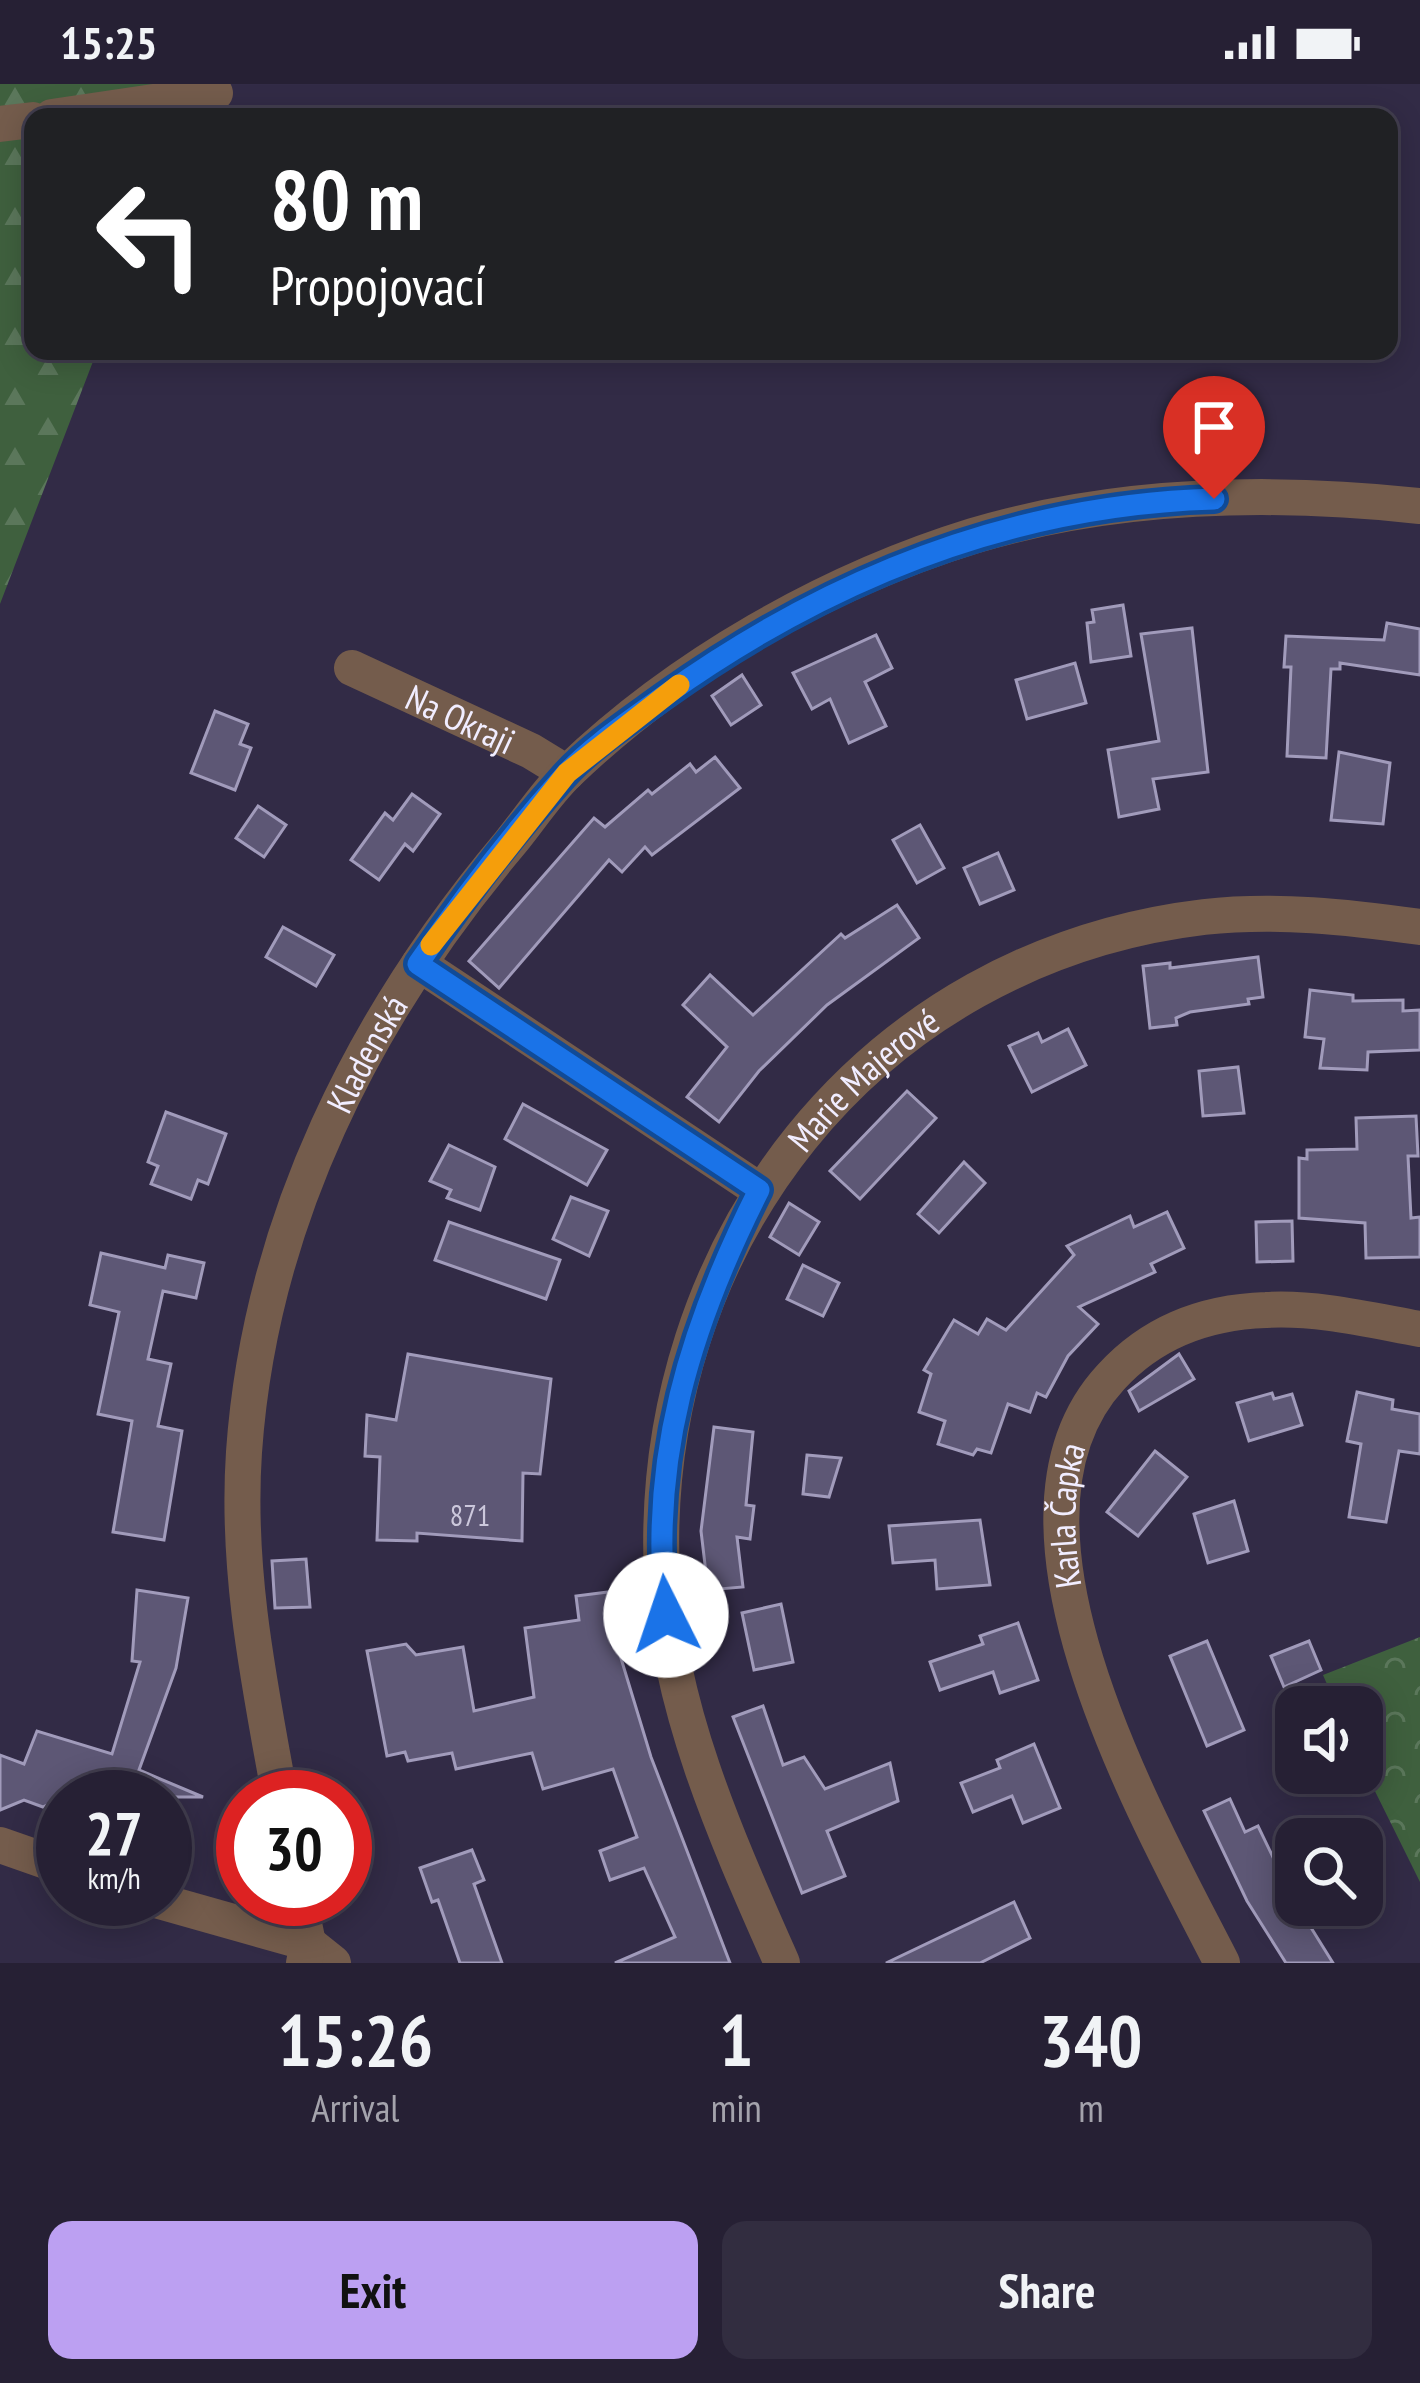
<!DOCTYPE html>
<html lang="en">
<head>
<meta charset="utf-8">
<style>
  body { margin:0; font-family:"PT Sans Narrow",sans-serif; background:#322d40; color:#f1f3f6; height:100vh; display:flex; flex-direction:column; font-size:45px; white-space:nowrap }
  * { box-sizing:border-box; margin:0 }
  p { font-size:39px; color:#a4a3ac }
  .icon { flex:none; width:66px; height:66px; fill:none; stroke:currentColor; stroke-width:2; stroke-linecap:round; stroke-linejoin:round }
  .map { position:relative; height:1879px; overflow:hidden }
  .panel { display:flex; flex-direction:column; background:#262034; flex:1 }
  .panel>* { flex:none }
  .banner { position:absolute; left:24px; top:24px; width:1374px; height:252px; border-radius:24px; box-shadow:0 6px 30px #0003,0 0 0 3px #423e4f; background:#202124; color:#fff; overflow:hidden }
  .tools { position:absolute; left:1275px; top:1602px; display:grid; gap:24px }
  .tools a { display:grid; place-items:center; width:108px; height:108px; border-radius:24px; background:#262034; box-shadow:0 6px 30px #0003,0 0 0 3px #423e4f; font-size:60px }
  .speed { position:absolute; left:36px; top:1686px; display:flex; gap:24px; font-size:60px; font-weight:700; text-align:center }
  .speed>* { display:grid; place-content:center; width:156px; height:156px; border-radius:50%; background:#262034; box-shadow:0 6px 30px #0003,0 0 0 3px #423e4f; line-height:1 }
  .speed small { font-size:30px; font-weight:400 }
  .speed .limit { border:18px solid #d22; background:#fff; color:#111 }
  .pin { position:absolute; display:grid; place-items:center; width:102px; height:102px; color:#fff; margin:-123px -51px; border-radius:50% 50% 50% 0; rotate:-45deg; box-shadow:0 0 12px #0007 }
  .pin .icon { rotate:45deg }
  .me { position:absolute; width:132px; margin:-66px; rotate:356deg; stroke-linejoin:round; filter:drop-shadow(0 0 9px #0008) }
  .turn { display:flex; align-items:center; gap:42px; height:252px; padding:0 48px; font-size:54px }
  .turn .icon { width:156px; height:156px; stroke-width:2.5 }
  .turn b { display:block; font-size:84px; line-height:102px }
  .eta { display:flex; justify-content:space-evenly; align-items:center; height:204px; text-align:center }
  .eta b { font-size:72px; font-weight:700; line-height:84px }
  .primary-button { display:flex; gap:24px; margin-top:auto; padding:24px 48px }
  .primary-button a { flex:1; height:138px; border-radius:24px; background:#bca0f2; color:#111; font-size:48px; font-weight:700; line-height:138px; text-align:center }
  .primary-button a+a { background:#322d40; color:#f1f3f6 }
  .status { display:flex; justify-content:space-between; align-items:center; height:84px; padding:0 60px; background:#262034; direction:ltr }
  .status svg { height:33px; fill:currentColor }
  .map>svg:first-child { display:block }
  .forest { fill:url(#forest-firs) }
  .park { fill:url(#park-crowns) }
  .building { fill:#5d5775; stroke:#a19bbb; stroke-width:3 }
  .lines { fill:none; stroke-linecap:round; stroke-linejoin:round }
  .minor { stroke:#745c4c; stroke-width:36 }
  .route-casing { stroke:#114b97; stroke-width:30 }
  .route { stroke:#1a73e8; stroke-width:21 }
  .slow { stroke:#f59e0b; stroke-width:21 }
  .labels { text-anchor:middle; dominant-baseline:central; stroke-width:9; stroke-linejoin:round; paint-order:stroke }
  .number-label { font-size:30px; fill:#ccc8dc }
  .street-label { font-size:36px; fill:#f1edff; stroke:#191622 }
</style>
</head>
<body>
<div class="status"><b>15:25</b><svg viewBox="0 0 49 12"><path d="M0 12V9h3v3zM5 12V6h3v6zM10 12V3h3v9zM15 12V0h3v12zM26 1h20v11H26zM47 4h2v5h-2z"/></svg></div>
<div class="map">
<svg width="1420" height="1879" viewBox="0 0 1420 1879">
  <defs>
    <pattern id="forest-firs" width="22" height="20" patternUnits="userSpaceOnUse" patternTransform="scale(3)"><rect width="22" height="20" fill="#3f603e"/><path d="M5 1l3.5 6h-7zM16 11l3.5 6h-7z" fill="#5b775b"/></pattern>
    <pattern id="park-crowns" width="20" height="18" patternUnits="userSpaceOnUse" patternTransform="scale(3)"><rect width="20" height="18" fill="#3f603e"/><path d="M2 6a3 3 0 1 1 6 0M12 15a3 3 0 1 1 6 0" fill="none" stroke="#5b775b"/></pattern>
  </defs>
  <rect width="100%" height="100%" fill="#322b46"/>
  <!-- forest -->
  <polygon class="forest" points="0,0 201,0 187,33 33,33 33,267 97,267 0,520"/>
  <!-- park -->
  <polygon class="park" points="1420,1553 1420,1798 1362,1681 1362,1623 1337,1623 1323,1591"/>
  <!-- building -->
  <g class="building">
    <polygon points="1123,521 1131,572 1091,578 1087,539 1094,538 1092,526"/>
    <polygon points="1387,539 1420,545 1420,591 1340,579 1340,585 1331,585 1326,674 1287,672 1291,583 1284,583 1286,552 1384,556"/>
    <polygon points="1192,544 1208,688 1153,695 1159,725 1119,733 1108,666 1159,657 1141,550"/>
    <polygon points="876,551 892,584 865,598 886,642 849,659 830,615 812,625 793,589"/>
    <polygon points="1075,579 1086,619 1027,635 1016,596"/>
    <polygon points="742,591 761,621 731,641 712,612"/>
    <polygon points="215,627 248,640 240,660 251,664 235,706 191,689"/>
    <polygon points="1339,668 1390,679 1383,740 1331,736"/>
    <polygon points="715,673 740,704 652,771 645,763 622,788 609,776 499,904 469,877 594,734 605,743 648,706 652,710 690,680 696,688"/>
    <polygon points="412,710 440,730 413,767 405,760 379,796 351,776 385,729 393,736"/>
    <polygon points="258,722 286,741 264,773 236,754"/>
    <polygon points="920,741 944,784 917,799 893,756"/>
    <polygon points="998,769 1014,806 980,820 964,784"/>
    <polygon points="897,821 919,854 827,921 759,987 719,1038 687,1013 727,963 683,921 710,891 753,931 841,850 845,854"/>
    <polygon points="283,843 334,871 316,902 266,873"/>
    <polygon points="1258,873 1263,913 1248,915 1249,920 1190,928 1176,934 1177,941 1150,944 1143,882 1170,879 1170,884"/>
    <polygon points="1310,906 1353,911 1353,917 1403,916 1403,927 1420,926 1420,966 1368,968 1367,986 1320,984 1324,955 1305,953"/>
    <polygon points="1068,945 1086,981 1032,1008 1009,962 1038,949 1042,958"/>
    <polygon points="1238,983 1244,1029 1203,1032 1199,987"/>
    <polygon points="907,1007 936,1034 860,1115 830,1087"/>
    <polygon points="523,1020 607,1066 587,1101 505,1055"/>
    <polygon points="166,1028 226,1050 208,1100 198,1096 191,1115 151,1100 158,1082 148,1078"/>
    <polygon points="1416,1032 1418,1072 1408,1072 1411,1134 1420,1133 1420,1173 1366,1174 1365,1139 1299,1134 1299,1074 1307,1075 1307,1066 1357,1065 1356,1034"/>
    <polygon points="449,1061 495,1083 480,1126 447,1114 451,1106 430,1097"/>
    <polygon points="964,1078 985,1099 939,1149 918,1130"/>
    <polygon points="571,1113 608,1127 589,1172 553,1155"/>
    <polygon points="789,1119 819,1138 799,1171 770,1153"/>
    <polygon points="1167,1128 1184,1164 1151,1180 1155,1188 1079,1223 1098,1240 1068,1272 1046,1313 1037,1309 1030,1328 1008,1320 991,1369 977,1365 973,1371 938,1360 945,1337 919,1328 931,1290 924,1286 954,1236 978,1250 987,1235 1006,1246 1074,1171 1067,1162 1130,1132 1134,1143"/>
    <polygon points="1292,1137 1293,1177 1257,1178 1256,1138"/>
    <polygon points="449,1138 560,1176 546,1215 435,1176"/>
    <polygon points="101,1169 165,1184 168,1171 204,1179 196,1214 163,1207 148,1275 171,1280 158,1342 182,1347 164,1456 113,1448 132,1337 98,1330 119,1228 90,1221"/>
    <polygon points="803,1181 839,1199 823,1232 787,1215"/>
    <polygon points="408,1270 551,1295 540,1390 523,1389 522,1457 417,1449 417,1457 377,1456 380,1373 365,1372 367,1331 396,1336"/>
    <polygon points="1179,1270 1194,1295 1139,1327 1129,1307"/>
    <polygon points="1357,1308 1393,1316 1392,1325 1420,1330 1420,1370 1399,1367 1386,1438 1349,1433 1361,1360 1347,1357"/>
    <polygon points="1272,1309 1274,1315 1292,1310 1302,1341 1249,1357 1237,1319"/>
    <polygon points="714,1343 753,1348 746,1421 754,1422 750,1455 737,1453 743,1503 708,1506 701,1447"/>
    <polygon points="1155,1367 1187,1393 1138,1452 1107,1428"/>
    <polygon points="807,1371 841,1374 829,1413 803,1410"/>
    <polygon points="1234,1417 1248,1467 1208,1479 1194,1430"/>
    <polygon points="980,1436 990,1501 937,1505 935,1476 893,1479 889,1442"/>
    <polygon points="306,1475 310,1523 275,1524 272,1477"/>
    <polygon points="137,1506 188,1514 176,1584 139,1686 203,1713 63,1713 43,1723 24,1716 0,1726 0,1671 24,1680 37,1647 112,1670 140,1578 132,1577"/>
    <polygon points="616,1507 629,1570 620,1571 651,1673 730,1879 615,1879 675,1853 644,1784 610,1796 600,1767 637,1753 613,1685 543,1705 532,1669 456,1685 452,1669 408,1677 405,1668 387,1672 367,1567 406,1560 416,1571 463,1563 474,1627 534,1613 525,1544 579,1536 576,1512"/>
    <polygon points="781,1520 793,1578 754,1586 742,1529"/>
    <polygon points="1018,1539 1038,1596 1000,1609 993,1588 940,1606 930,1578 983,1560 980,1552"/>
    <polygon points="1207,1557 1244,1646 1207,1662 1170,1572"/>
    <polygon points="1309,1557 1321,1586 1284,1603 1271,1572"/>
    <polygon points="763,1622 783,1681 804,1673 825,1705 890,1679 898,1717 827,1747 845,1792 802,1809 733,1633"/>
    <polygon points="1034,1660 1060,1724 1023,1739 1012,1712 973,1728 961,1699 1000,1684 997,1676"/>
    <polygon points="1230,1715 1245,1748 1258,1742 1296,1821 1345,1821 1310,1842 1333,1879 1286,1879 1247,1817 1204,1727"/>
    <polygon points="472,1766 484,1796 474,1800 502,1879 460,1879 438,1816 432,1818 420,1784"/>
    <polygon points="1014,1818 1030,1854 980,1879 886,1879"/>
  </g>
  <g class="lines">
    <!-- minor -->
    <g class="minor">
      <polyline points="52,33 215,9"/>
      <polyline points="0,40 33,36"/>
      <path id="s1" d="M352,584L531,667L567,689"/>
      <polyline points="419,880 759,1106"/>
      <path id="s2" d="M280,1713C259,1598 236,1486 244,1368C260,1139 364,932 510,759C529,736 547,708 568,688C678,582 827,497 973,452C1117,409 1272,406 1420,422"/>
      <polyline points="0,1761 63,1783"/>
      <polyline points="152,1815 308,1859 333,1879"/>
      <polyline points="299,1815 308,1859 304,1879"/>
      <path id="s3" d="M782,1879C729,1759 668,1625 662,1492C646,1161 869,873 1204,833C1277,825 1348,833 1420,843"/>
      <path id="s4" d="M1222,1879C1148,1734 977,1437 1111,1293C1152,1248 1205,1228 1266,1226C1317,1223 1370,1236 1420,1245"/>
    </g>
  </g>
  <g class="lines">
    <!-- route casing -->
    <g class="route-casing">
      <path id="route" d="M666,1531C648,1377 690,1242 759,1106L418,880C463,814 511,751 564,692C591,662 631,636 664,612C828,495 1011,421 1214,415"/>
    </g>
    <!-- route -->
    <use href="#route" class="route"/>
    <!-- slow -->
    <polyline class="slow" points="431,861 567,689 679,601"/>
  </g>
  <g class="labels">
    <!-- number labels -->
    <g class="number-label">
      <text x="470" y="1430">871</text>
    </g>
    <!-- street labels -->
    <g class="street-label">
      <text stroke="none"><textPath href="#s1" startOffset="120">Na Okraji</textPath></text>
      <text stroke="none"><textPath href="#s2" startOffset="768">Kladenská</textPath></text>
      <text stroke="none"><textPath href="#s3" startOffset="963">Marie Majerové</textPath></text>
      <text stroke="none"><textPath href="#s4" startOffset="480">Karla Čapka</textPath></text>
    </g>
  </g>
</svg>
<div class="tools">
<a><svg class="icon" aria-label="sound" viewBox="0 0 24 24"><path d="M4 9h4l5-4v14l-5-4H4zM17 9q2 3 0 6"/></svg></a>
<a><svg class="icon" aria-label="search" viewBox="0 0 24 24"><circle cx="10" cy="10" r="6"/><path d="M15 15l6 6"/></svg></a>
</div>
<div class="speed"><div>27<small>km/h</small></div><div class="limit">30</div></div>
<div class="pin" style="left:1214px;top:415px;background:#d93025"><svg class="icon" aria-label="arrive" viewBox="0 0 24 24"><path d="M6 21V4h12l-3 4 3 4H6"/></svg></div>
<svg class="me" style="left:666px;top:1531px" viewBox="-20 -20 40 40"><circle r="19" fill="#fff"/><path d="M0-13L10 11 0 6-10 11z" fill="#1a73e8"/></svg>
<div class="banner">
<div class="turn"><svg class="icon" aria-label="left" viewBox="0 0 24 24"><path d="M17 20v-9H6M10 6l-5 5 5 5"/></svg><div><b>80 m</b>Propojovací</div></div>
</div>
</div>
<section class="panel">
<div class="eta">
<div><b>15:26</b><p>Arrival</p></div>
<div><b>1</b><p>min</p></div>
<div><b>340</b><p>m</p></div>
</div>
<div class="primary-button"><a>Exit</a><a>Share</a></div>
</section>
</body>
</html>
